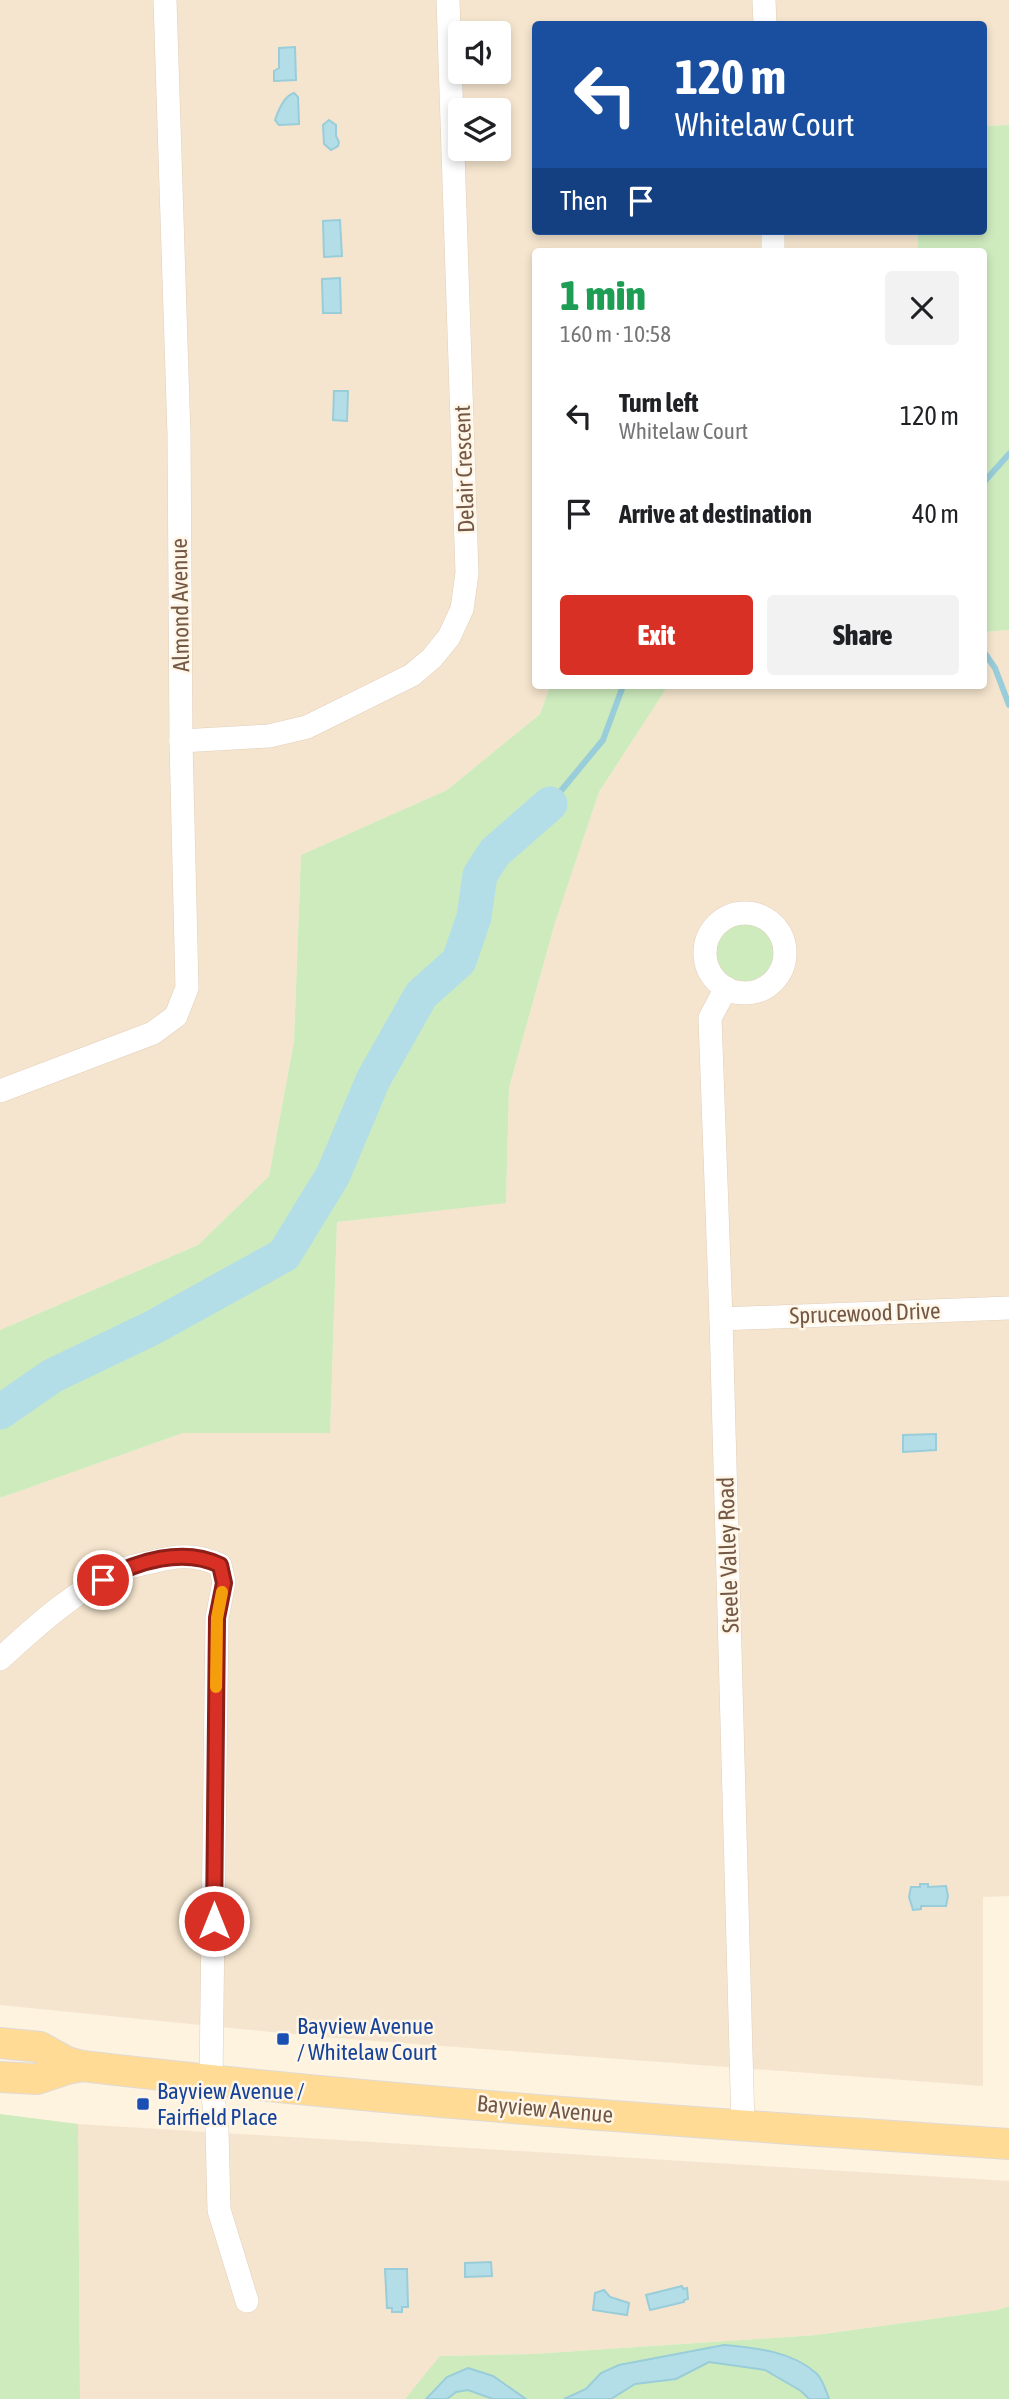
<!DOCTYPE html>
<html lang="en">
<head>
<meta charset="utf-8">
<style>
  body { margin:0; font-family:"Asap Condensed",sans-serif; background:#f2f2f2; color:#202124; height:100vh; display:flex; flex-direction:column; font-size:26px; white-space:nowrap }
  * { box-sizing:border-box; margin:0 }
  p { font-size:23px; color:#757577 }
  .icon { flex:none; width:38px; height:38px; fill:none; stroke:currentColor; stroke-width:2; stroke-linecap:round; stroke-linejoin:round }
  .map { position:relative; flex:1; overflow:hidden }
  .drawer { position:absolute; left:532px; top:248px; width:455px; height:441px; display:flex; flex-direction:column; background:#fff; border-radius:7px; box-shadow:0 4px 10px #0003 }
  .drawer>* { flex:none }
  .top-card { position:absolute; left:532px; top:21px; width:455px; height:214px; border-radius:7px; box-shadow:0 4px 10px #0003; background:#1a4fa0; color:#fff; overflow:hidden }
  .fabs { position:absolute; left:448px; top:21px; display:grid; gap:14px }
  .fabs a { display:grid; place-items:center; width:63px; height:63px; border-radius:7px; background:#fff; box-shadow:0 4px 10px #0003; font-size:35px }
  .pin { position:absolute; display:grid; place-items:center; width:60px; height:60px; color:#fff; margin:-30px; border:4px solid #fff; border-radius:50%; box-shadow:0 2px 7px #0007 }
  .me { position:absolute; width:77px; margin:-38px; rotate:0deg; stroke-linejoin:round; filter:drop-shadow(0 0 5px #0008) }
  .turn { display:flex; align-items:center; gap:24px; height:147px; padding:0 28px; font-size:32px }
  .turn .icon { width:91px; height:91px; stroke-width:2.5 }
  .turn b { display:block; font-size:49px; line-height:60px }
  .then { display:flex; align-items:center; height:66px; padding:0 28px; background:#0003; gap:14px; font-size:26px }
  .round { display:grid; place-items:center; flex:none; width:74px; height:74px; border-radius:7px; background:#f2f2f2 }
  .summary { display:flex; align-items:center; justify-content:space-between; height:119px; padding:0 28px }
  h1 { font-size:42px; font-weight:800; line-height:52px; color:#1e9e55 }
  .button { display:flex; gap:14px; margin-top:auto; padding:14px 28px }
  .button a { flex:1; height:80px; border-radius:7px; background:#d93025; color:#fff; font-size:28px; font-weight:800; line-height:80px; text-align:center }
  .button a+a { background:#f2f2f2; color:#202124 }
  ul { padding:0; list-style:none }
  li { display:flex; align-items:center; gap:21px; height:98px; padding:0 28px }
  li div { flex:1 }
  li b { display:block; font-size:26px }
  li em { font-style:normal }
  .map>svg:first-child { display:block }
  .residential { fill:#f5e5ce; fill-rule:evenodd }
  .green { fill:#ceebbe }
  .water { fill:#b4dee7; stroke:#99cdd9; stroke-width:2 }
  .lines { fill:none; stroke-linecap:round; stroke-linejoin:round }
  .stream { stroke:#99cdd9; stroke-width:6 }
  .river { stroke:#b4dee7; stroke-width:35 }
  .minor-casing { stroke:#e1cfbb; stroke-width:24 }
  .major-casing { stroke:#e0dad6; stroke-width:32 }
  .minor { stroke:#fff; stroke-width:23 }
  .major { stroke:#ffdb95; stroke-width:30 }
  .route-casing { stroke:#8d1f18; stroke-width:18 }
  .route { stroke:#d93025; stroke-width:12 }
  .slow { stroke:#f59e0b; stroke-width:12 }
  .transit-dot { fill:#1a4fb4; stroke:#fff6e7; stroke-width:2.5 }
  .labels { text-anchor:middle; dominant-baseline:central; stroke-width:5; stroke-linejoin:round; paint-order:stroke }
  .street-label { font-size:23px; fill:#745846; stroke:#fff6e7 }
  .transit-label { font-size:23px; fill:#164399; stroke:#fff6e7; text-anchor:start }
</style>
</head>
<body>
<div class="map">
<svg width="1009" height="2399" viewBox="0 0 1009 2399">
  <rect width="100%" height="100%" fill="#fdf3df"/>
  <!-- residential -->
  <g class="residential">
    <path d="M0,0H1009V125L984,126V24H536V231H918V252H536V686H550L540,714L447,790L301,855L294,1041L269,1176L198,1245L0,1330ZM460,33H499V72H460ZM460,110H499V149H460Z"/>
    <polygon points="1009,630 1009,1896 983,1897 983,2086 322,2037 0,2005 0,1498 183,1433 330,1432 337,1222 506,1202 509,1088 555,923 599,792 668,686 984,686 984,632"/>
    <polygon points="78,2124 1009,2181 1009,2306 997,2310 816,2335 533,2354 441,2356 405,2399 80,2399"/>
  </g>
  <!-- green -->
  <g class="green">
    <polygon points="1009,125 1009,630 984,632 984,252 918,252 918,231 984,231 984,126"/>
    <polygon points="550,686 668,686 599,792 555,923 509,1088 506,1203 337,1222 330,1433 183,1433 0,1498 0,1330 198,1245 269,1176 294,1041 301,855 447,790 540,714"/>
    <circle cx="745" cy="952" r="29"/>
    <polygon points="0,2114 78,2124 80,2399 0,2399"/>
    <polygon points="1009,2306 1009,2399 405,2399 440,2356 533,2354 816,2335 997,2310"/>
  </g>
  <!-- water -->
  <g class="water">
    <polygon points="295,47 296,80 274,81 274,71 279,68 279,48"/>
    <path d="M294,93L298,97L299,124L279,125L275,120C278,111 284,96 294,93Z"/>
    <polygon points="329,120 336,125 336,136 339,142 338,146 331,150 324,144 323,125"/>
    <polygon points="340,220 342,256 324,257 323,221"/>
    <polygon points="340,278 341,313 323,313 322,279"/>
    <polygon points="334,391 348,391 347,421 333,420"/>
    <polygon points="936,1434 936,1450 903,1452 903,1435"/>
    <polygon points="920,1884 928,1884 928,1887 946,1886 948,1896 946,1906 921,1906 921,1909 913,1910 909,1897 911,1887 920,1887"/>
    <polygon points="491,2262 492,2276 465,2277 465,2263"/>
    <polygon points="385,2269 407,2269 408,2307 402,2307 402,2312 392,2312 392,2308 387,2308"/>
    <polygon points="682,2286 683,2289 687,2288 688,2299 684,2300 684,2302 650,2310 646,2295"/>
    <polygon points="604,2290 610,2297 629,2303 627,2315 593,2310 595,2293"/>
    <path d="M724,2345C755,2348 793,2351 817,2374C823,2380 826,2391 829,2399H809L801,2391L765,2370L709,2362L676,2379L635,2384L611,2399H564L586,2389L601,2373L619,2365Z"/>
    <polygon points="468,2368 493,2376 526,2399 493,2399 468,2390 456,2392 447,2399 426,2399 447,2377"/>
  </g>
  <g class="lines">
    <!-- stream -->
    <g class="stream">
      <polyline points="984,482 1009,454"/>
      <polyline points="984,652 995,668 1009,705"/>
      <polyline points="550,804 603,740 623,686"/>
    </g>
    <!-- river -->
    <polyline class="river" points="0,1412 52,1376 152,1328 284,1255 333,1175 373,1080 421,995 459,961 474,917 480,875 495,852 550,804"/>
    <!-- minor casing -->
    <g class="minor-casing">
      <g id="minor">
        <polyline points="764,0 765,24"/>
        <polyline points="773,231 773,252"/>
        <polyline points="181,741 269,736 307,727 412,675 432,658 449,637 462,609 467,573 448,0"/>
        <circle cx="745" cy="953" r="40"/>
        <polyline points="726,988 710,1018 721,1319 743,2126"/>
        <polyline points="0,1091 153,1033 176,1016 187,988 181,741 179,435 165,0"/>
        <polyline points="721,1319 1009,1308"/>
        <path d="M0,1659C36,1626 75,1590 121,1570C131,1566 142,1564 152,1562C177,1555 196,1554 220,1565L224,1582L217,1618L211,2081L217,2129L219,2210L247,2301"/>
      </g>
    </g>
    <!-- major casing -->
    <g class="major-casing">
      <g id="major">
        <path d="M0,2043L40,2047L67,2062L82,2066C390,2102 700,2123 1009,2144"/>
        <polyline points="0,2077 37,2079 67,2069 82,2066"/>
      </g>
    </g>
    <!-- minor -->
    <use href="#minor" class="minor"/>
    <!-- major -->
    <use href="#major" class="major"/>
  </g>
  <g class="lines">
    <!-- route casing -->
    <g class="route-casing">
      <path id="route" d="M103,1580C138,1561 183,1547 220,1565L224,1583L217,1618L214,1921"/>
    </g>
    <!-- route -->
    <use href="#route" class="route"/>
    <!-- slow -->
    <polyline class="slow" points="216,1687 217,1618 222,1592"/>
  </g>
  <!-- markers -->
  <g class="transit-dot">
    <rect x="276" y="2032" width="14" height="14" rx="3.5"/>
    <rect x="136" y="2097" width="14" height="14" rx="3.5"/>
  </g>
  <g class="labels">
    <!-- street labels -->
    <g class="street-label">
      <text transform="translate(464 469) rotate(-92)">Delair Crescent</text>
      <text transform="translate(180 605) rotate(-91)">Almond Avenue</text>
      <text transform="translate(865 1313) rotate(-2)">Sprucewood Drive</text>
      <text transform="translate(728 1555) rotate(-92)">Steele Valley Road</text>
      <text transform="translate(545 2109) rotate(5)">Bayview Avenue</text>
    </g>
    <!-- transit labels -->
    <g class="transit-label">
      <text x="297" y="2026">Bayview Avenue<tspan x="297" dy="26">/ Whitelaw Court</tspan></text>
      <text x="157" y="2091">Bayview Avenue /<tspan x="157" dy="26">Fairfield Place</tspan></text>
    </g>
  </g>
</svg>
<div class="fabs">
<a><svg class="icon" aria-label="sound" viewBox="0 0 24 24"><path d="M4 9h4l5-4v14l-5-4H4zM17 9q2 3 0 6"/></svg></a>
<a><svg class="icon" aria-label="layers" viewBox="0 0 24 24"><path d="M12 4l9 5-9 5-9-5zM3 14l9 5 9-5"/></svg></a>
</div>
<div class="pin" style="left:103px;top:1580px;background:#d93025"><svg class="icon" aria-label="arrive" viewBox="0 0 24 24"><path d="M6 21V4h12l-3 4 3 4H6"/></svg></div>
<svg class="me" style="left:214px;top:1921px" viewBox="-20 -20 40 40"><circle r="17" fill="#d93025" stroke="#fff" stroke-width="3"/><path d="M0-11L8 9 0 5-8 9z" fill="#fff"/></svg>
<div class="top-card">
<div class="turn"><svg class="icon" aria-label="left" viewBox="0 0 24 24"><path d="M17 20v-9H6M10 6l-5 5 5 5"/></svg><div><b>120 m</b>Whitelaw Court</div></div>
<div class="then">Then<svg class="icon" aria-label="arrive" viewBox="0 0 24 24"><path d="M6 21V4h12l-3 4 3 4H6"/></svg></div>
</div>
<section class="drawer">
<div class="summary"><div><h1>1 min</h1><p>160 m · 10:58</p></div><a class="round"><svg class="icon" aria-label="close" viewBox="0 0 24 24"><path d="M6 6l12 12M18 6L6 18"/></svg></a></div>
<ul>
<li><svg class="icon" aria-label="left" viewBox="0 0 24 24"><path d="M17 20v-9H6M10 6l-5 5 5 5"/></svg><div><b>Turn left</b><p>Whitelaw Court</p></div><em>120 m</em></li>
<li><svg class="icon" aria-label="arrive" viewBox="0 0 24 24"><path d="M6 21V4h12l-3 4 3 4H6"/></svg><div><b>Arrive at destination</b></div><em>40 m</em></li>
</ul>
<div class="button"><a>Exit</a><a>Share</a></div>
</section>
</div>
</body>
</html>
